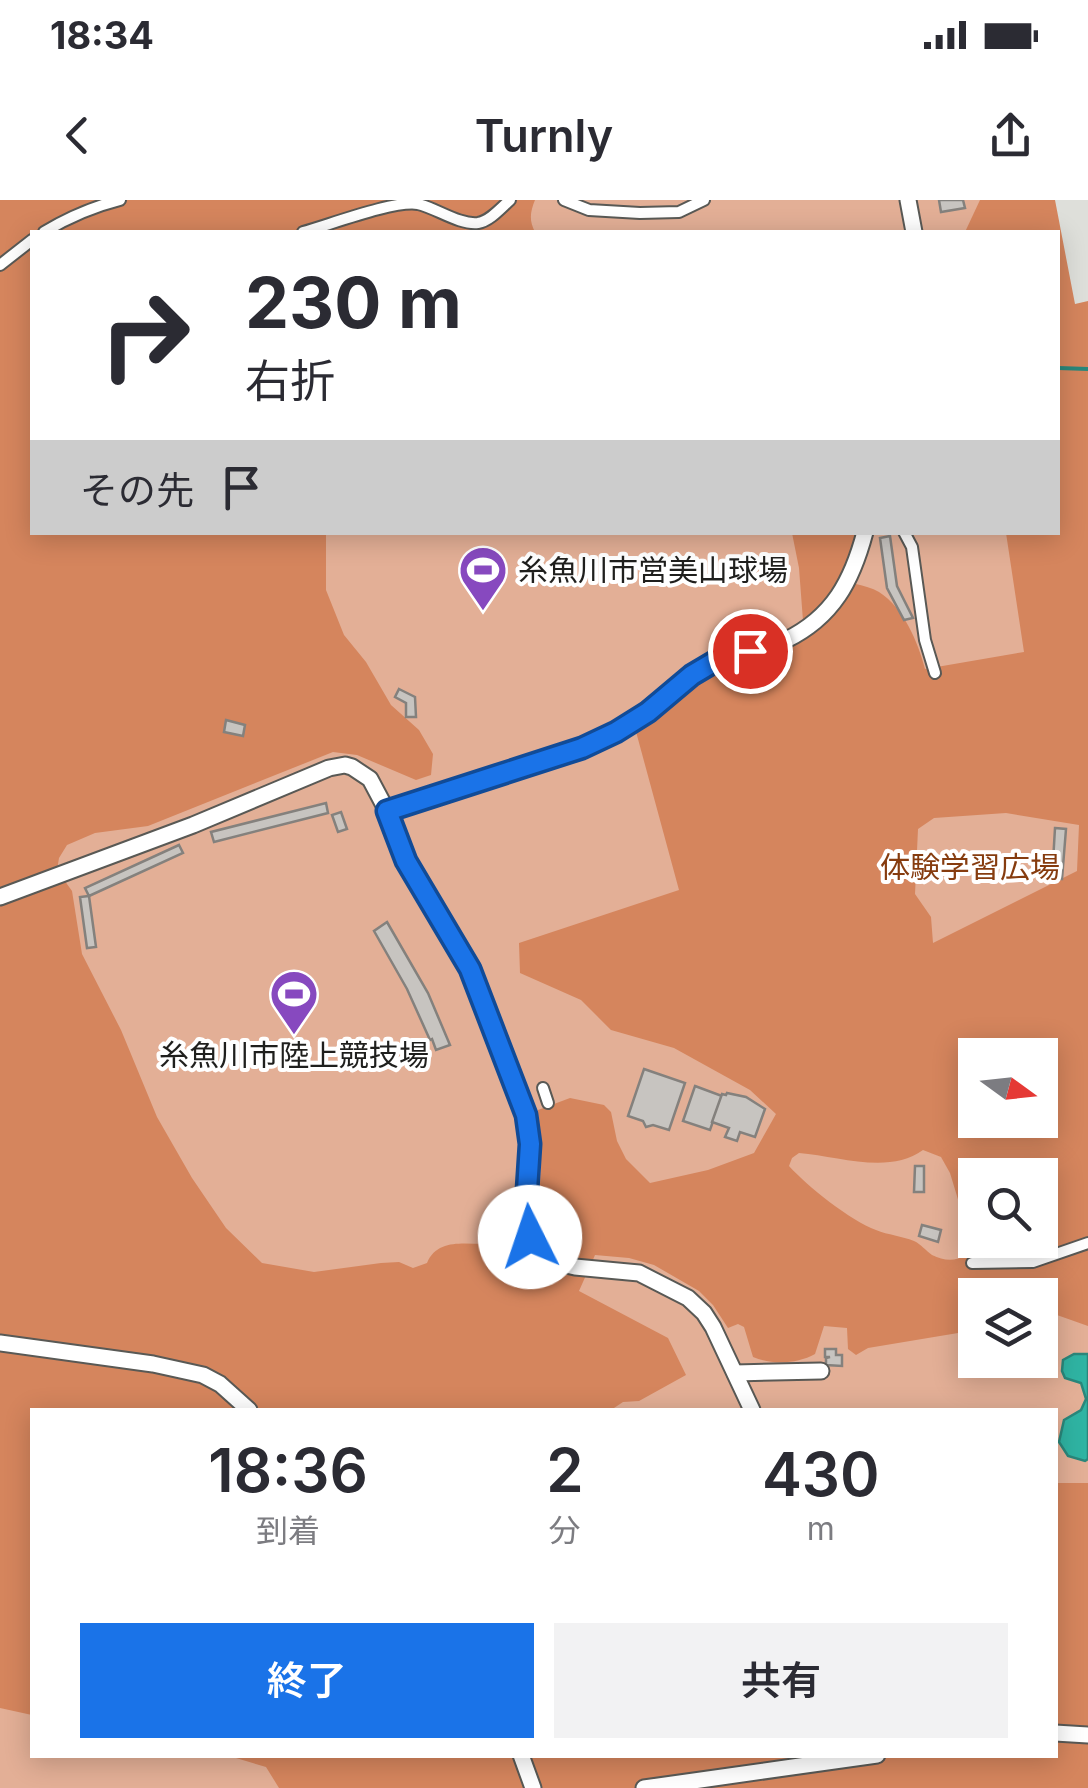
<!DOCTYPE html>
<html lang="ja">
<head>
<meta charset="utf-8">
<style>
  body { margin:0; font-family:Inter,"Noto Sans JP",sans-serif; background:#f2f2f3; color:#2b2b33; height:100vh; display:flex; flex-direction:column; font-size:38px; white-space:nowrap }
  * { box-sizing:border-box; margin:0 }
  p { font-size:32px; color:#7c7c81 }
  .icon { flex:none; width:55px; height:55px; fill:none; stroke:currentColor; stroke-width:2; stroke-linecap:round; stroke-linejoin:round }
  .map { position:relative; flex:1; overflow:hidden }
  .side { position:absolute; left:30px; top:1208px; width:1028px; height:350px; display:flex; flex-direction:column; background:#fff; border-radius:0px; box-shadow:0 5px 25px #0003 }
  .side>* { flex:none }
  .banner { position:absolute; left:30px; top:30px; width:1030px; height:305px; border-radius:0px; box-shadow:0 5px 25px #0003; background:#fff; color:#2b2b33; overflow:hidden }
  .needle { width:65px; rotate:105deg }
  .controls { position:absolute; left:958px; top:838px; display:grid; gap:20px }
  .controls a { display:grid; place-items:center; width:100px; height:100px; border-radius:0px; background:#fff; box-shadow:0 5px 25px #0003; font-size:50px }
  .pin { position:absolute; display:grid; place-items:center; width:85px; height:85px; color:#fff; margin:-42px; border:5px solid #fff; border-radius:50%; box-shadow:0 2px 10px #0007 }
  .me { position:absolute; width:110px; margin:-55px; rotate:356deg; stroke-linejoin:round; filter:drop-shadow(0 0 8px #0008) }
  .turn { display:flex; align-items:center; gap:35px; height:210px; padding:0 50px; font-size:45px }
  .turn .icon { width:130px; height:130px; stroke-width:2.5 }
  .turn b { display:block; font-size:70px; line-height:85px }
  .then { display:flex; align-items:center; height:95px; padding:0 50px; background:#0003; gap:20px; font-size:38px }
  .eta { display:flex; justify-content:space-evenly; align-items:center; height:170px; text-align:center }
  .eta b { font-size:60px; font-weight:600; line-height:70px }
  .action { display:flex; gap:20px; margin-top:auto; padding:20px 50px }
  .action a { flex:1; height:115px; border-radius:0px; background:#1a73e8; color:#fff; font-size:40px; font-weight:600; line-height:115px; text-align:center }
  .action a+a { background:#f2f2f3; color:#2b2b33 }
  .status { display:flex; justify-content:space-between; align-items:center; height:70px; padding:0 50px; background:#fff; direction:ltr }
  .status svg { height:28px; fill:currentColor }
  header { display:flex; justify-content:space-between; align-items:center; height:130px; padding:0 50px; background:#fff; font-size:45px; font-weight:600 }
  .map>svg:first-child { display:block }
  .green { fill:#e3af96; fill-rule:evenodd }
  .forest { fill:#d5855d; fill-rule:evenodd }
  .water { fill:#2fb4a3; stroke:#2a877b; stroke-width:2.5 }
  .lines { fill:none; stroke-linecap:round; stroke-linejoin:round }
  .stream { stroke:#2a877b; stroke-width:4 }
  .building { fill:#c7c4c0; stroke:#84817d; stroke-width:2.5 }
  .street-casing { stroke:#595955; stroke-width:14 }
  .secondary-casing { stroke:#595955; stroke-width:19 }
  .street { stroke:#fff; stroke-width:10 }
  .secondary { stroke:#fff; stroke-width:15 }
  .route-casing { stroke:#114b97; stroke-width:25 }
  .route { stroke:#1a73e8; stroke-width:18 }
  .labels { text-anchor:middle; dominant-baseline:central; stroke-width:8; stroke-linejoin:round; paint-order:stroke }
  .poi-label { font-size:30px; fill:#1f1f1d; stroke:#fff; text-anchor:start }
  .park-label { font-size:30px; fill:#863c0f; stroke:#fff }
</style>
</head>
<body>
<div class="status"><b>18:34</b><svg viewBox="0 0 49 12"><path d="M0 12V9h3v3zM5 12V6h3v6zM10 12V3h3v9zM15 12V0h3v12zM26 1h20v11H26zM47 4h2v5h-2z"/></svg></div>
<header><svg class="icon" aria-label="back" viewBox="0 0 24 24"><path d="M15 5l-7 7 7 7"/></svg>Turnly<svg class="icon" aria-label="share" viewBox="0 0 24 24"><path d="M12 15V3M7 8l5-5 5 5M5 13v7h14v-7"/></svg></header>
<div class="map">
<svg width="1088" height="1588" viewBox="0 0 1088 1588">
  <rect width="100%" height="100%" fill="#dedfda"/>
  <!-- green -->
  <g class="green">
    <polygon points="336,0 984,0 989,32 257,32"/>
    <path d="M1088,324V1467L1055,1469V1210H271L142,1144L0,467L32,332H1058ZM975,855H1040V920H975ZM975,975H1040V1040H975ZM975,1095H1040V1160H975Z"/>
    <polygon points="32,1236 32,1555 364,1555 371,1588 0,1588 0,1240"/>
  </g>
  <!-- forest -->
  <g class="forest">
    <path d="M0,0H535C530,12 529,21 535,32H32V332L326,333V390L344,435L366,462L391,505L419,530L433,554L431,575L416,580L357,555L333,552L148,626L95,633L67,645L59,658L57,670L72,691L82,754L121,830L157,917L192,978L226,1028L262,1063L314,1072L381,1063L399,1062L413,1068L427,1063C439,1034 473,1047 498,1043C519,1040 540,1028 557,1017C555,1002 552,994 540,985L541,962L538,910L570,898L604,905L611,912L617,941L626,959L650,983L708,970L754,953L776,914L750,890L674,848L611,830L581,800L520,773L519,743L679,690L635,528L698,482L739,463L780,450L804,434L799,368L792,333H869L856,384C864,386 872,388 879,392C904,408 918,442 925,469L1024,452L1006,333L1058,332V32H965L980,0H1055L1075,104L1088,101V1126L1040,1109V1095H975V1121L958,1133L868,1148L856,1155L848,1149L847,1128L824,1126L815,1154C797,1164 772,1165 753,1157L744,1127L738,1124L728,1128L713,1105L699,1091L654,1065L629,1058L595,1055L579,1091L668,1138L686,1175L639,1201L623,1202L611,1210H32V1515L0,1508ZM1006,613L1079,625L1077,671L933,743L931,717L915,694L918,629L934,618ZM975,855H1040V920H975ZM923,950L941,957L950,973L960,1006L975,1036V975H1040V1040H977C969,1059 951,1065 932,1055C926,1051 921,1044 914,1041C902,1036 888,1035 876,1030C851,1021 807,986 789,966L792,958L799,953C838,956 889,975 923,950Z"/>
    <polygon points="1055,1283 1088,1283 1088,1588 279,1588 266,1567 226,1555 1055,1555"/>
  </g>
  <!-- water -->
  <polygon class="water" points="1074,1154 1088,1154 1088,1259 1085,1261 1068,1256 1059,1242 1064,1220 1081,1210 1086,1199 1081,1183 1065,1178 1062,1171 1063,1160"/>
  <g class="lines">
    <!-- stream -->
    <polyline class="stream" points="1058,168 1088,169"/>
  </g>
  <!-- building -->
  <g class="building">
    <polygon points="939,0 963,0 965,8 941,12"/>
    <polygon points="890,336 897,386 913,418 904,420 887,388 880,338"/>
    <polygon points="399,489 415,497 416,517 406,517 406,503 395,497"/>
    <polygon points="226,520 245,525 243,536 224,532"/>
    <polygon points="326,603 328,613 214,642 211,632"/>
    <polygon points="341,612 347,629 338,632 332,615"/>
    <polygon points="1055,628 1066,629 1062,679 1052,679"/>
    <polygon points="179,645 183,653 89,696 85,688"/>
    <polygon points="89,696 96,747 87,748 80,697"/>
    <polygon points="387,722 428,793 450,845 436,850 432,839 430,840 407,789 374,731"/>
    <polygon points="644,869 685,883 669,930 653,925 646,927 643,921 628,916"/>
    <polygon points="695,886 722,896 710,930 683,921"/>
    <polygon points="727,893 746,897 765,909 755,937 740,932 737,941 725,937 729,928 712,922 722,894 726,895"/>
    <polygon points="915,966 924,966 924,992 914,992"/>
    <polygon points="922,1025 941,1030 938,1042 919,1036"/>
    <polygon points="825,1149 836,1149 836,1155 842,1155 842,1166 826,1165 826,1158 830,1157 825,1157"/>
  </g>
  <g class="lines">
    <!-- street casing -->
    <g class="street-casing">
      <g id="street">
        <polyline points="564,0 589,10 640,13 679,12 704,0"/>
        <path d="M44,32C69,17 92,7 120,0"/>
        <path d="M303,32C329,25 394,0 418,4C436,8 459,25 478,23C490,21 501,8 510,0"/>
        <polyline points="0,65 32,40"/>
        <polyline points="904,332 912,347 925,440 935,473"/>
        <polyline points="543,888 548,903"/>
        <polyline points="972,1063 1033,1062 1088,1043"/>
      </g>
    </g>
    <!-- secondary casing -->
    <g class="secondary-casing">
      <g id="secondary">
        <polyline points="908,0 914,32"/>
        <path d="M387,611C431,597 475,583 519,568C551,558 583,549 612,533C649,514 677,479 713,463C736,452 763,451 786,440C833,417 852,381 865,332"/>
        <polyline points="0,697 193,625 329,568 345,565 352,567 370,579 387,611 406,661 470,769 525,915 530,944 525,1021 537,1048 562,1064 575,1067 639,1073 688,1098 704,1113 713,1127 752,1210"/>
        <polyline points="0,1143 153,1164 203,1175 220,1184 249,1210"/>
        <polyline points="735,1173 821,1171"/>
        <polyline points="1055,1533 1088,1535"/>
        <polyline points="521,1555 533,1588"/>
        <polyline points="644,1588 877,1555"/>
      </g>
    </g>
    <!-- street -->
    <use href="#street" class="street"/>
    <!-- secondary -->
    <use href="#secondary" class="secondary"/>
  </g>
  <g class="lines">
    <!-- route casing -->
    <g class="route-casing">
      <polyline id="route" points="530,1037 525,1021 530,944 526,915 470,769 406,661 387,611 582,548 616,532 648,512 692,475 714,462 750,451"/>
    </g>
    <!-- route -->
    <use href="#route" class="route"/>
  </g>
  <!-- icons -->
  <defs>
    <g id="stadium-pin" transform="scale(2.5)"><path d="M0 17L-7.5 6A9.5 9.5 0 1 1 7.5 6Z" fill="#8749bf" stroke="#fff"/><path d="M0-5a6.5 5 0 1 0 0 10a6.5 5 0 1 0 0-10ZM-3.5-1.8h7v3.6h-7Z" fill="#fff"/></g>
  </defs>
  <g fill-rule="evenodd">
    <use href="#stadium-pin" x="483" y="370"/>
    <use href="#stadium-pin" x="294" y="794"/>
  </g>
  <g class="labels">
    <!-- poi labels -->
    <g class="poi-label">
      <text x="518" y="370">糸魚川市営美山球場</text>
      <text x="294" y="855" text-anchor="middle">糸魚川市陸上競技場</text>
    </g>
    <!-- park labels -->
    <g class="park-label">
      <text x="970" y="667">体験学習広場</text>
    </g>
  </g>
</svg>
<div class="controls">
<a><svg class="needle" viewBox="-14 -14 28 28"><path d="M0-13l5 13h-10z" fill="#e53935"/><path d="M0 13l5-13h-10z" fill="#7c7c81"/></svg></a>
<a><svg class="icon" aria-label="search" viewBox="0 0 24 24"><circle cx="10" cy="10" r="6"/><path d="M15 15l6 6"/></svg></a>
<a><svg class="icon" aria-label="layers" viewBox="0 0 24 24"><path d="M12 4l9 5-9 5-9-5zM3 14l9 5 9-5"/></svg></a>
</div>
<div class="pin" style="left:750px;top:451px;background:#d93025"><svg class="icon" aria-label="arrive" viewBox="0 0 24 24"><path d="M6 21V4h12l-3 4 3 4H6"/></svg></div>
<svg class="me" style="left:530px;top:1037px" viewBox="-20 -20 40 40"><circle r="19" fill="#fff"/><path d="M0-13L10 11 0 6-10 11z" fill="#1a73e8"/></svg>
<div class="banner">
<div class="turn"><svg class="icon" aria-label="right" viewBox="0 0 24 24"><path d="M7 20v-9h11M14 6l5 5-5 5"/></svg><div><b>230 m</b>右折</div></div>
<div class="then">その先<svg class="icon" aria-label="arrive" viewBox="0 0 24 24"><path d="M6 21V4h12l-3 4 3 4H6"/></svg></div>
</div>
<section class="side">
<div class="eta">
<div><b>18:36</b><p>到着</p></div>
<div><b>2</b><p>分</p></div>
<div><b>430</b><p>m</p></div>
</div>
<div class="action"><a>終了</a><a>共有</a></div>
</section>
</div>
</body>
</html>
